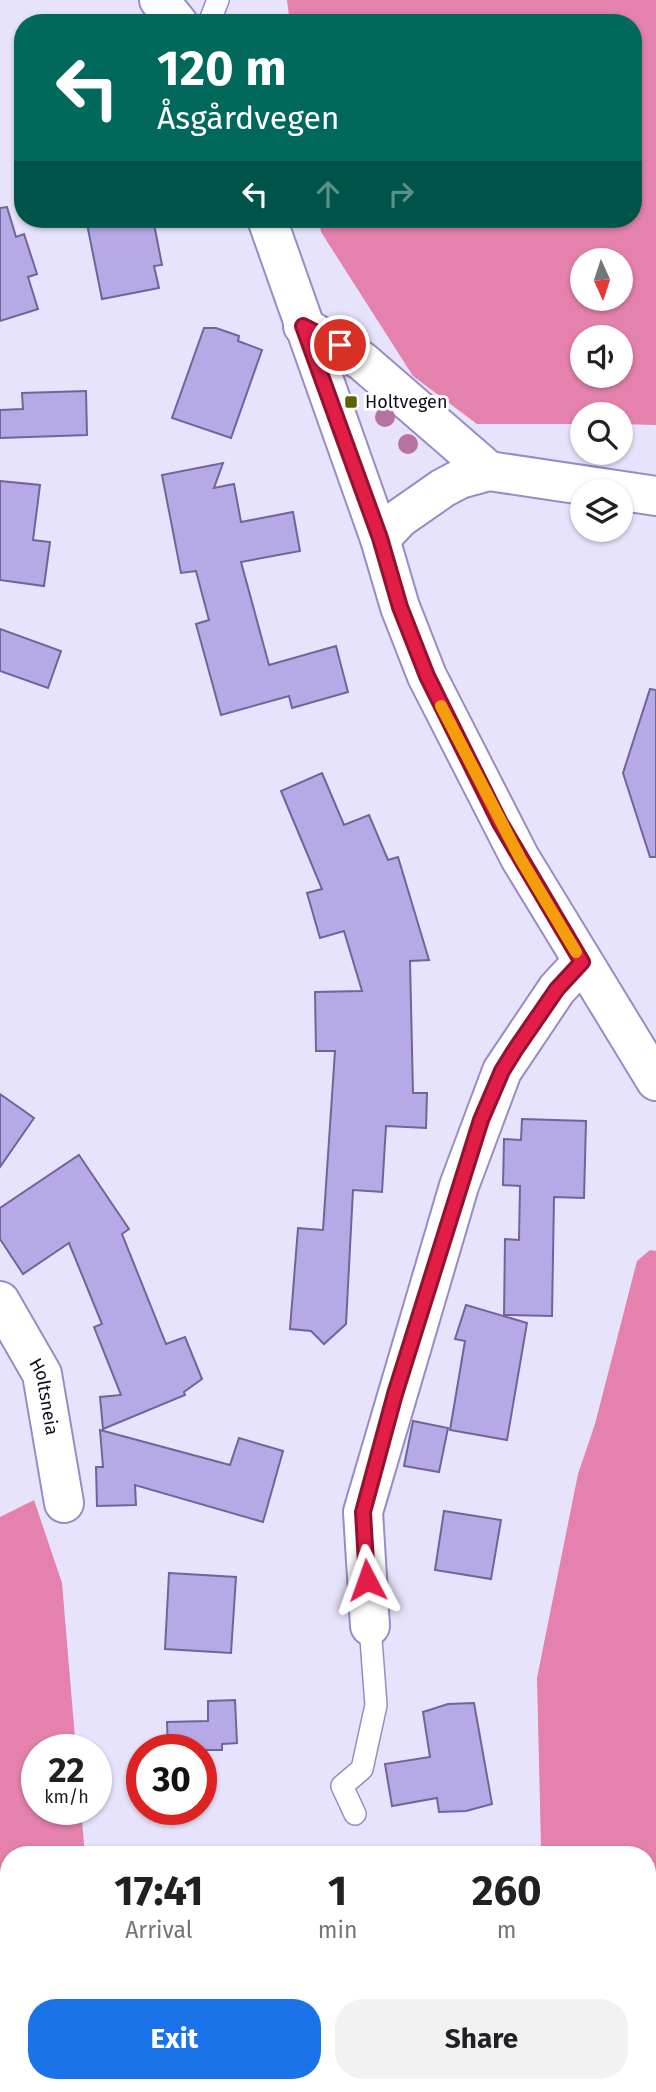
<!DOCTYPE html>
<html lang="en">
<head>
<meta charset="utf-8">
<style>
  body { margin:0; font-family:"Fira Sans",sans-serif; background:#f2f2f2; color:#202124; height:100vh; display:flex; flex-direction:column; font-size:26px; white-space:nowrap }
  * { box-sizing:border-box; margin:0 }
  p { font-size:23px; color:#757577 }
  .icon { flex:none; width:38px; height:38px; fill:none; stroke:currentColor; stroke-width:2; stroke-linecap:round; stroke-linejoin:round }
  .map { position:relative; flex:1; overflow:hidden }
  .panel { position:absolute; left:0px; top:1846px; width:656px; height:247px; display:flex; flex-direction:column; background:#fff; border-radius:28px 28px 0 0; box-shadow:0 2px 5px #0004 }
  .panel>* { flex:none }
  .guide { position:absolute; left:14px; top:14px; width:628px; height:214px; border-radius:28px; box-shadow:0 2px 5px #0004; background:#00695c; color:#fff; overflow:hidden }
  .needle { width:46px; rotate:177deg }
  .controls { position:absolute; left:570px; top:248px; display:grid; gap:14px }
  .controls a { display:grid; place-items:center; width:63px; height:63px; border-radius:50%; background:#fff; box-shadow:0 2px 5px #0004; font-size:35px }
  .speed { position:absolute; left:21px; top:1734px; display:flex; gap:14px; font-size:35px; font-weight:700; text-align:center }
  .speed>* { display:grid; place-content:center; width:91px; height:91px; border-radius:50%; background:#fff; box-shadow:0 2px 5px #0004; line-height:1 }
  .speed small { font-size:18px; font-weight:400 }
  .speed .limit { border:10px solid #d22; background:#fff; color:#111 }
  .pin { position:absolute; display:grid; place-items:center; width:60px; height:60px; color:#fff; margin:-30px; border:4px solid #fff; border-radius:50%; box-shadow:0 2px 7px #0007 }
  .me { position:absolute; width:77px; margin:-38px; rotate:356deg; stroke-linejoin:round; filter:drop-shadow(0 0 5px #0008) }
  .turn { display:flex; align-items:center; gap:24px; height:147px; padding:0 28px; font-size:32px }
  .turn .icon { width:91px; height:91px; stroke-width:2.5 }
  .turn b { display:block; font-size:49px; line-height:60px }
  .lanes { display:flex; align-items:center; height:66px; padding:0 28px; background:#0003; justify-content:center; gap:35px; direction:ltr }
  .lanes .off { opacity:.35 }
  .eta { display:flex; justify-content:space-evenly; align-items:center; height:119px; text-align:center }
  .eta b { font-size:42px; font-weight:700; line-height:49px }
  .button { display:flex; gap:14px; margin-top:auto; padding:14px 28px }
  .button a { flex:1; height:80px; border-radius:28px; background:#1a73e8; color:#fff; font-size:28px; font-weight:700; line-height:80px; text-align:center }
  .button a+a { background:#f2f2f2; color:#202124 }
  .map>svg:first-child { display:block }
  .forest { fill:#e481ac; fill-rule:evenodd }
  .building { fill:#b6aae6; stroke:#70649b; stroke-width:2 }
  .lines { fill:none; stroke-linecap:round; stroke-linejoin:round }
  .lane-casing { stroke:#988cc6; stroke-width:24 }
  .street-casing { stroke:#988cc6; stroke-width:42 }
  .lane { stroke:#fff; stroke-width:21 }
  .street { stroke:#fff; stroke-width:38 }
  .tree { fill:#b673a2 }
  .route-casing { stroke:#92132f; stroke-width:18 }
  .route { stroke:#e11d48; stroke-width:12 }
  .slow { stroke:#f59e0b; stroke-width:12 }
  .poi-dot { fill:#5e6300; stroke:#fff; stroke-width:2.5 }
  .labels { text-anchor:middle; dominant-baseline:central; stroke-width:6; stroke-linejoin:round; paint-order:stroke }
  .poi-label { font-size:18px; fill:#120c21; stroke:#fff; text-anchor:start }
  .street-label { font-size:18px; fill:#120c21; stroke:#fff }
</style>
</head>
<body>
<div class="map">
<svg width="656" height="2092" viewBox="0 0 656 2092">
  <rect width="100%" height="100%" fill="#e7e3fc"/>
  <!-- forest -->
  <g class="forest">
    <path d="M287,0H656V425L621,424V415H583V424H477L413,376L321,232L319,219H634V23H290ZM583,261H621V299H583ZM583,338H621V376H583Z"/>
    <polygon points="650,1250 656,1251 656,1912 648,1912 648,1855 527,1855 541,1847 537,1678 578,1474 595,1424 637,1261"/>
    <polygon points="34,1500 62,1583 76,1750 37,1750 37,1810 81,1810 85,1855 9,1855 9,2084 570,2084 570,2092 0,2092 0,1517"/>
  </g>
  <!-- building -->
  <g class="building">
    <polygon points="7,207 16,237 24,234 37,274 28,277 38,309 0,321 0,208"/>
    <polygon points="86,219 153,219 162,265 154,266 159,288 102,299"/>
    <polygon points="204,328 216,328 239,336 238,341 262,350 231,438 172,418"/>
    <polygon points="86,391 87,435 0,438 0,410 23,409 22,393"/>
    <polygon points="223,463 214,488 234,484 241,522 293,512 300,551 241,562 269,665 336,646 348,692 292,708 289,696 221,715 196,624 209,620 196,571 181,573 162,475"/>
    <polygon points="0,481 40,485 33,540 50,542 44,586 0,580"/>
    <polygon points="0,629 61,651 48,688 0,671"/>
    <polygon points="650,689 656,690 656,857 650,857 623,773"/>
    <polygon points="322,773 344,825 369,815 388,860 398,857 429,960 410,961 413,1093 427,1093 426,1128 386,1126 382,1192 353,1190 346,1324 324,1344 311,1331 290,1329 298,1228 323,1230 335,1051 316,1051 315,992 362,991 344,931 320,938 307,893 322,889 281,791"/>
    <polygon points="0,1094 34,1118 0,1167"/>
    <polygon points="522,1119 586,1121 584,1198 554,1197 552,1316 504,1315 505,1239 519,1240 520,1186 503,1185 504,1139 521,1140"/>
    <polygon points="79,1155 129,1229 122,1234 166,1344 185,1337 202,1379 184,1392 185,1395 103,1429 100,1397 121,1395 94,1327 102,1324 69,1243 23,1274 0,1239 0,1208"/>
    <polygon points="466,1305 527,1323 507,1440 450,1430 465,1341 455,1339"/>
    <polygon points="413,1421 448,1428 439,1472 404,1466"/>
    <polygon points="100,1430 230,1465 239,1438 283,1451 263,1522 135,1485 136,1505 97,1506 96,1467 103,1467"/>
    <polygon points="444,1511 501,1520 491,1579 435,1570"/>
    <polygon points="169,1573 236,1577 231,1653 165,1649"/>
    <polygon points="235,1700 237,1743 222,1744 222,1750 168,1750 167,1722 208,1721 208,1701"/>
    <polygon points="474,1703 492,1804 466,1811 439,1812 437,1798 392,1806 385,1764 430,1757 423,1712 448,1704"/>
  </g>
  <g class="lines">
    <!-- lane casing -->
    <g class="lane-casing">
      <g id="lane">
        <polyline points="209,23 218,0"/>
        <polyline points="355,1814 342,1786 362,1769 376,1705 370,1626"/>
      </g>
    </g>
    <!-- street casing -->
    <g class="street-casing">
      <g id="street">
        <polyline points="159,0 178,23"/>
        <polyline points="267,219 380,539 400,607 427,676 520,858 656,1081"/>
        <polyline points="303,326 362,361 489,471"/>
        <polyline points="380,539 400,518 443,488 460,479 489,471 656,496"/>
        <path id="s1" d="M0,1301L42,1374L64,1503"/>
        <polyline points="370,1626 363,1512 459,1186 502,1071 557,989 582,962"/>
      </g>
    </g>
    <!-- lane -->
    <use href="#lane" class="lane"/>
    <!-- street -->
    <use href="#street" class="street"/>
  </g>
  <!-- trees -->
  <g class="tree">
    <circle cx="385" cy="417" r="10"/>
    <circle cx="408" cy="444" r="10"/>
  </g>
  <g class="lines">
    <!-- route casing -->
    <g class="route-casing">
      <polyline id="route" points="340,345 303,326 380,538 400,607 427,676 500,823 582,962 557,989 515,1050 502,1071 481,1120 395,1394 363,1512 367,1580"/>
    </g>
    <!-- route -->
    <use href="#route" class="route"/>
    <!-- slow -->
    <polyline class="slow" points="441,706 520,858 576,952"/>
  </g>
  <!-- markers -->
  <rect class="poi-dot" x="344" y="395" width="14" height="14" rx="3.5"/>
  <g class="labels">
    <!-- poi labels -->
    <g class="poi-label">
      <text x="365" y="402">Holtvegen</text>
    </g>
    <!-- street labels -->
    <g class="street-label">
      <text stroke="none"><textPath href="#s1" startOffset="107">Holtsneia</textPath></text>
    </g>
  </g>
</svg>
<div class="controls">
<a><svg class="needle" viewBox="-14 -14 28 28"><path d="M0-13l5 13h-10z" fill="#e53935"/><path d="M0 13l5-13h-10z" fill="#757577"/></svg></a>
<a><svg class="icon" aria-label="sound" viewBox="0 0 24 24"><path d="M4 9h4l5-4v14l-5-4H4zM17 9q2 3 0 6"/></svg></a>
<a><svg class="icon" aria-label="search" viewBox="0 0 24 24"><circle cx="10" cy="10" r="6"/><path d="M15 15l6 6"/></svg></a>
<a><svg class="icon" aria-label="layers" viewBox="0 0 24 24"><path d="M12 4l9 5-9 5-9-5zM3 14l9 5 9-5"/></svg></a>
</div>
<div class="speed"><div>22<small>km/h</small></div><div class="limit">30</div></div>
<div class="pin" style="left:340px;top:345px;background:#d93025"><svg class="icon" aria-label="arrive" viewBox="0 0 24 24"><path d="M6 21V4h12l-3 4 3 4H6"/></svg></div>
<svg class="me" style="left:367px;top:1580px" viewBox="-20 -20 40 40"><path d="M0-17L14 15 0 8-14 15z" fill="#e11d48" stroke="#fff" stroke-width="4"/></svg>
<div class="guide">
<div class="turn"><svg class="icon" aria-label="left" viewBox="0 0 24 24"><path d="M17 20v-9H6M10 6l-5 5 5 5"/></svg><div><b>120 m</b>Åsgårdvegen</div></div>
<div class="lanes"><svg class="icon" aria-label="left" viewBox="0 0 24 24"><path d="M17 20v-9H6M10 6l-5 5 5 5"/></svg><svg class="icon off" aria-label="ahead" viewBox="0 0 24 24"><path d="M12 20V5M6 11l6-6 6 6"/></svg><svg class="icon off" aria-label="right" viewBox="0 0 24 24"><path d="M7 20v-9h11M14 6l5 5-5 5"/></svg></div>
</div>
<section class="panel">
<div class="eta">
<div><b>17:41</b><p>Arrival</p></div>
<div><b>1</b><p>min</p></div>
<div><b>260</b><p>m</p></div>
</div>
<div class="button"><a>Exit</a><a>Share</a></div>
</section>
</div>
</body>
</html>
